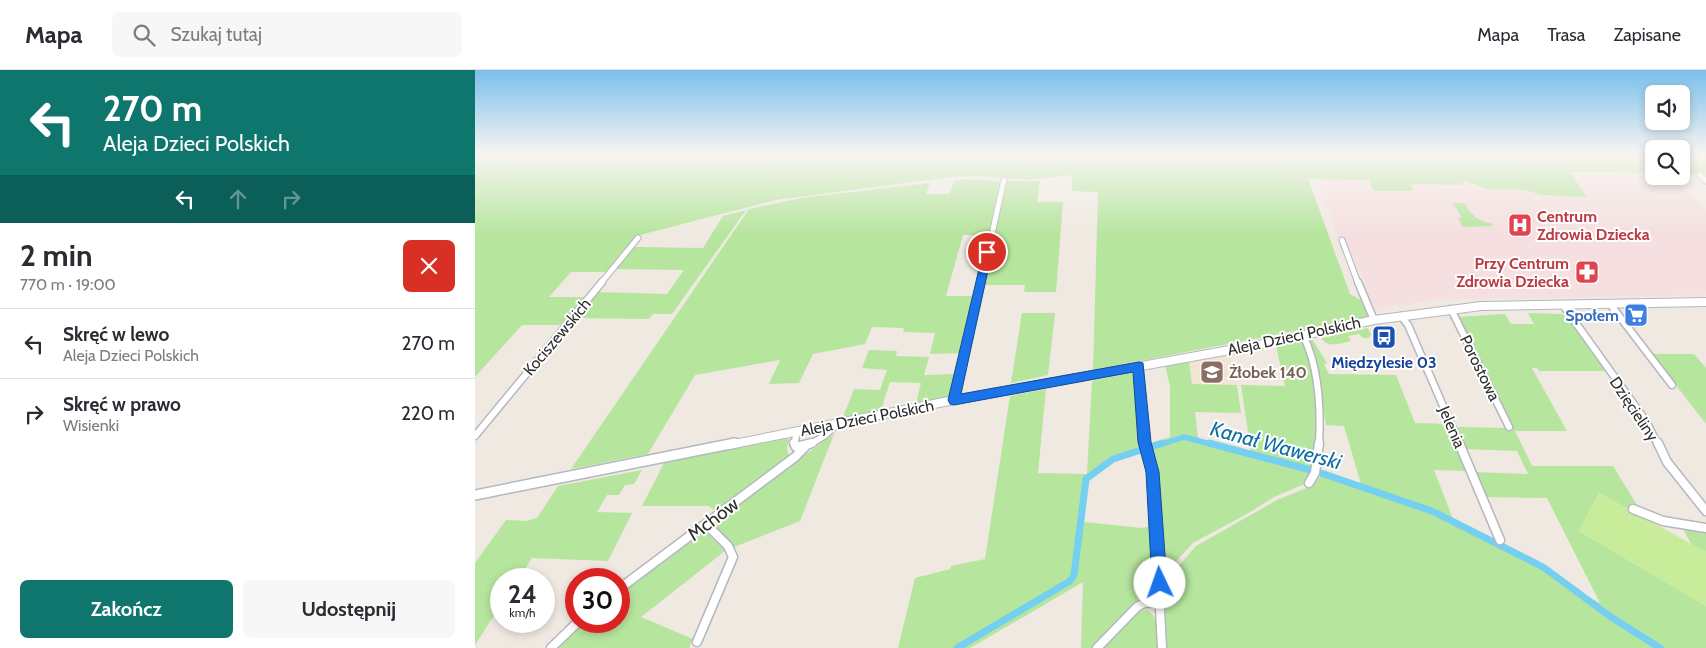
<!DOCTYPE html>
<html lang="pl">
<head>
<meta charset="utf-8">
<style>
  body { margin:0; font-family:Cabin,sans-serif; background:#f7f7f7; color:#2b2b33; height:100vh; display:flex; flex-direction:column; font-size:19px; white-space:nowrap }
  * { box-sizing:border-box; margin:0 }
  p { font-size:16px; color:#7c7c81 }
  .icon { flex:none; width:28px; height:28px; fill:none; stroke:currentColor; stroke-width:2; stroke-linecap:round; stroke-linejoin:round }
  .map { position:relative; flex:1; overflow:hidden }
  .panel { display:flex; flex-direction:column; background:#fff; width:475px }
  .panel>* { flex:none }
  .hud { background:#0f766e; color:#fff; overflow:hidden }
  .fabs { position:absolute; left:1170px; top:15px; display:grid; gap:10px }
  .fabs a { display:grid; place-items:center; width:45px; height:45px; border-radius:8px; background:#fff; box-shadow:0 2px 8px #0003; font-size:25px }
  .speed { position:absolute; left:15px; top:498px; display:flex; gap:10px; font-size:25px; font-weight:700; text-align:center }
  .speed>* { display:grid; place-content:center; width:65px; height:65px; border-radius:50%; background:#fff; box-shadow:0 2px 8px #0003; line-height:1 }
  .speed small { font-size:12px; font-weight:400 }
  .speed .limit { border:8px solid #d22; background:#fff; color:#111 }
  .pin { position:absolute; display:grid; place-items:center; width:42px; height:42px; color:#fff; margin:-21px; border:2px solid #fff; border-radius:50%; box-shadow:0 1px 5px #0007 }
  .me { position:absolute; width:55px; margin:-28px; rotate:357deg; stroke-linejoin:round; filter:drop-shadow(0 0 4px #0008) }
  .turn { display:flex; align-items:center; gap:18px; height:105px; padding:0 20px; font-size:22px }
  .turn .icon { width:65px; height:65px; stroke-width:2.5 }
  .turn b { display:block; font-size:35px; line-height:42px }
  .lanes { display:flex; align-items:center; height:48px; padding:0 20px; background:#0003; justify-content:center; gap:25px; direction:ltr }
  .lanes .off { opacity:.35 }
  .round { display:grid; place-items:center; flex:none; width:52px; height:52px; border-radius:8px; background:#f7f7f7 }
  .overview { display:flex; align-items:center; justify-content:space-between; height:85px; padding:0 20px }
  h1 { font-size:30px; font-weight:700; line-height:38px }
  .action { display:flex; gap:10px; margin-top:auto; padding:10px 20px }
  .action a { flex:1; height:58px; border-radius:8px; background:#0f766e; color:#fff; font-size:20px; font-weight:700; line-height:58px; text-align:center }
  .action a+a { background:#f7f7f7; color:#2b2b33 }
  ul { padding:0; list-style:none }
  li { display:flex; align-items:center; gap:15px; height:70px; padding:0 20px; border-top:1px solid #e1e1e2 }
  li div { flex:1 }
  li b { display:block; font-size:19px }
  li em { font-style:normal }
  header { display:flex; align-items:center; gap:30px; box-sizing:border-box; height:70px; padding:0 25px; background:#fff; border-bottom:1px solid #e1e1e2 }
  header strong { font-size:24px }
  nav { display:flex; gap:28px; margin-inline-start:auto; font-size:18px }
  .search { width:350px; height:45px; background:#f7f7f7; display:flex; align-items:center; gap:12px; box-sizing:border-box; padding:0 18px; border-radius:8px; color:#7c7c81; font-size:19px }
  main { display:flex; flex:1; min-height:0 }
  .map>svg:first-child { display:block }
  .education { fill:#f0e6d1 }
  .medical { fill:#f5dfe0 }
  .green { fill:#b6e59e }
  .pitch { fill:#c9ec9a }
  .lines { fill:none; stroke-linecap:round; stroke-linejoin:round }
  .canal-far1 { stroke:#75cff0; stroke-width:5.5 }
  .canal { stroke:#75cff0; stroke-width:7 }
  .minor-far2-casing { stroke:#b4b7c1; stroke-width:7 }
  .minor-far1-casing { stroke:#b4b7c1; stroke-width:9 }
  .minor-casing { stroke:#b4b7c1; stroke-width:11 }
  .tertiary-far1-casing { stroke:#b4b7c1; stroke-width:10 }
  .tertiary-casing { stroke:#b4b7c1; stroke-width:12 }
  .minor-far2 { stroke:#fff; stroke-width:5 }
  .minor-far1 { stroke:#fff; stroke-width:6 }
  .minor { stroke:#fff; stroke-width:8 }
  .tertiary-far1 { stroke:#fff; stroke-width:8 }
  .tertiary { stroke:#fff; stroke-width:9 }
  .route { fill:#1a73e8; stroke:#114b97 }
  .labels { text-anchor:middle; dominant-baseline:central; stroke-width:4; stroke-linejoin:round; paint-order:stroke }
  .health-label { font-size:16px; font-weight:bold; fill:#be3a42; stroke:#fff; text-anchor:start }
  .shop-label { font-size:16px; font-weight:bold; fill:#366cbe; stroke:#fff; text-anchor:end }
  .street-label { font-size:16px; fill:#2e2e2e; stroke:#fff }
  .transit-label { font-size:16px; font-weight:bold; fill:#164399; stroke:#fff }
  .education-label { font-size:16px; font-weight:bold; fill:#785e54; stroke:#fff; text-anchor:start }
  .near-street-label { font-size:19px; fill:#2e2e2e; stroke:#fff }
  .near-water-label { font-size:21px; font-style:italic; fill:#0d6fa3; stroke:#fff }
</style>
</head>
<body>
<header>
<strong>Mapa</strong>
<div class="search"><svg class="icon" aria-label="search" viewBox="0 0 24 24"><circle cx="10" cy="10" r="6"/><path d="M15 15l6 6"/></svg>Szukaj tutaj</div>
<nav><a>Mapa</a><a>Trasa</a><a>Zapisane</a></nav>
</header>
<main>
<section class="panel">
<div class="hud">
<div class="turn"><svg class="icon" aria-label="left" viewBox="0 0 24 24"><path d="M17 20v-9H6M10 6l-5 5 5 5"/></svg><div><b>270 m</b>Aleja Dzieci Polskich</div></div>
<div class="lanes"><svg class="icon" aria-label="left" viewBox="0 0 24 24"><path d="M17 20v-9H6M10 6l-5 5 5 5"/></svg><svg class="icon off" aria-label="ahead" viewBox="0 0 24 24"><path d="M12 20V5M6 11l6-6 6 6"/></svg><svg class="icon off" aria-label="right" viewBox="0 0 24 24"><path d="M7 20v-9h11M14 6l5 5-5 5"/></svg></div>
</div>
<div class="overview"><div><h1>2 min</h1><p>770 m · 19:00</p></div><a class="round" style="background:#d93025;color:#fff"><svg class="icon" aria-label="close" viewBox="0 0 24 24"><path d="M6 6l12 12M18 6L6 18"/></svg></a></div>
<ul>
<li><svg class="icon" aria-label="left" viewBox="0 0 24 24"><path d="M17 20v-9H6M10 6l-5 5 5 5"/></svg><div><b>Skręć w lewo</b><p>Aleja Dzieci Polskich</p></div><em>270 m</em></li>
<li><svg class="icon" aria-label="right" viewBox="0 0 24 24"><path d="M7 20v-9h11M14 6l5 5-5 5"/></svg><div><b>Skręć w prawo</b><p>Wisienki</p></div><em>220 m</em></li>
</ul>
<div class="action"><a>Zakończ</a><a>Udostępnij</a></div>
</section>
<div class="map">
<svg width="1231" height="578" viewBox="0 0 1231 578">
  <rect width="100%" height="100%" fill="#efe9e1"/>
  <!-- education -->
  <polygon class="education" points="756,283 762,315 717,314 714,291"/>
  <!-- medical -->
  <polygon class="medical" points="837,96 1043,105 1196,106 1231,139 1231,225 964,229 897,239 887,216 891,216 886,201 882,200 870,170 864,170 852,136 848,136 845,127 848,127"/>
  <!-- green -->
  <g class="green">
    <polygon points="0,84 1179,84 1179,103 1095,102 1112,127 1066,125 1050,120 1012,119 989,110 987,115 936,114 938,121 899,121 894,110 833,109 875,224 886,230 894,245 892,247 618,300 623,122 597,121 597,105 553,110 505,106 477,107 301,130 161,166 133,202 96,202 74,227 111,227 88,255 47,255 0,307"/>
    <rect x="1206" y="84" width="25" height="20"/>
    <polygon points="490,109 527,112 514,165 488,165 471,226 501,226 488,283 455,284 460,263 428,262 429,258 397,257 390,274 338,284 324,313 294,314 305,290 220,305 173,384 96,399 274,139 326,128 455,113 451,124 474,124 479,111"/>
    <polygon points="531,111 565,111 562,132 588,132 581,222 549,222 550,215 507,215"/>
    <path d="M978,133H989C995,143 1004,153 1016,153L1018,156L988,157L983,148H987Z"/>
    <polygon points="271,140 197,244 178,244 174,249 101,248 122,222 192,224 209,200 141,199 159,177 228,178 248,146"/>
    <polygon points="547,243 580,243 573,305 536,313"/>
    <polygon points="1053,243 1085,244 1092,246 1130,301 1064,301 1062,298 1057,298 1092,361 1040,361 1057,396 1138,396 1162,435 1153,439 1124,423 1104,461 1231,536 1231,578 691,578 690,512 721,476 802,430 834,417 851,401 886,414 869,356 851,355 838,279 835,269 837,269 852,293 849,294 854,304 921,305 940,353 974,354 993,401 959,400 978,449 1071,496 1115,528 1125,533 1072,428 1009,427 999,402 1053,404 1042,381 989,379 980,357 1037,358 982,247 1030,244 1036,254 1059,254"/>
    <path d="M893,258L896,264L894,268H888L884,264L873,266L876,271C864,273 854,279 846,268Z"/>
    <polygon points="829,270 839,309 842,367 838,403 832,413 799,427 777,441 718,473 689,504 680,393 672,374 695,367 695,316 690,295 714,291 717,314 762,315 766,343 720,342 723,368 776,382 766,315 810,316 801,276"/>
    <polygon points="394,280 422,281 421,286 454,287 449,305 483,304 478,326 441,333 446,313 415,312 406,340 368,347 379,319 405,320 412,300 387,298"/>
    <polygon points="1177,284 1219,284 1231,298 1231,354"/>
    <polygon points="660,302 670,381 637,393 613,412 609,452 667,458 676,456 679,517 675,525 664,528 616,578 606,578 608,512 495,578 423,578 440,508 475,499 476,496 510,489 535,326 571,319 563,403 612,404 617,311"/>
    <polygon points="359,364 325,451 259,477 235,453"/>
    <polygon points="312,368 314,369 312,378 314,388 242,443 234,436 167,436 189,393"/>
    <polygon points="167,400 159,414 150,415 144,425 132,425 122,442 157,443 133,491 57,488 44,509 26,509 26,535 0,575 0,493 31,450 52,451 62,448 83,416"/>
    <polygon points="228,459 250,481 166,547 218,569 214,578 80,578 108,551 144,551 144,523"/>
    <polygon points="1208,459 1231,461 1231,482 1216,474"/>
    <path d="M672,540C685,547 681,564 682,578H629L665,541Z"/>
  </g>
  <!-- pitch -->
  <polygon class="pitch" points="1124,423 1231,482 1231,536 1104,461"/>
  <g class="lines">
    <!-- canal-far1 -->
    <polyline class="canal-far1" points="684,375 709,367 739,375"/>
    <!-- canal -->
    <g class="canal">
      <polyline points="734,373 843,402 957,441 1068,497 1136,547 1185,578"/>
      <polyline points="482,578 595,511 599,505 611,409 638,389 688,373"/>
    </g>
    <!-- minor-far2 casing -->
    <g class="minor-far2-casing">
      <g id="minor-far2">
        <polyline points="1225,105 1231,111"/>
        <polyline points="867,170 883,213"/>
        <polyline points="126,213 163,168"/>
        <polyline points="506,213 529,110"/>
      </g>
    </g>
    <!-- minor-far1 casing -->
    <g class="minor-far1-casing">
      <g id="minor-far1">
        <polyline points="883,212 899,250"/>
        <polyline points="1135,234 1197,315"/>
        <polyline points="1088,235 1171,351 1183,375"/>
        <polyline points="976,239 1034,357"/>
        <polyline points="926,246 933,255 985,375"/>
        <path d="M828,265C844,297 846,339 844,375"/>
        <polyline points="664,296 671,375"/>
        <polyline points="479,330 506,212"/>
        <polyline points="0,366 127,212"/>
        <polyline points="319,375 322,362"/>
        <polyline points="334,375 349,366 362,354"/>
      </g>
    </g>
    <!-- minor casing -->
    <g class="minor-casing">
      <g id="minor">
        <polyline points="319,373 321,377 337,373"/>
        <polyline points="670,373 678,402 687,578"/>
        <polyline points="984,373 1025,470"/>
        <polyline points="1183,373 1192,392 1231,441"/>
        <polyline points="834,413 840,403 844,373"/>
        <polyline points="1158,439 1188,451 1231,458"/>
        <polyline points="144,519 320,387 330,377"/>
        <polyline points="222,572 258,487 253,476 231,454"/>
        <polyline points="76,578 104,551"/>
        <polyline points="622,578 662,537 669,533 686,532"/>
      </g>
    </g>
    <!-- tertiary-far1 casing -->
    <g class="tertiary-far1-casing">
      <polyline id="tertiary-far1" points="254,375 479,330 788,274 899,250 1006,236 1231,232"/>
    </g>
    <!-- tertiary casing -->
    <g class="tertiary-casing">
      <polyline id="tertiary" points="0,425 260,373"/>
    </g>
    <!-- minor-far2 -->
    <use href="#minor-far2" class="minor-far2"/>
    <!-- minor-far1 -->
    <use href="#minor-far1" class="minor-far1"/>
    <!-- minor -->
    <use href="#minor" class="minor"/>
    <!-- tertiary-far1 -->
    <use href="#tertiary-far1" class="tertiary-far1"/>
    <!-- tertiary -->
    <use href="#tertiary" class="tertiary"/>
  </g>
  <!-- sky -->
  <linearGradient id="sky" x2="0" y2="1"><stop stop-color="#7abfeb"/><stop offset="0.51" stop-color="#f8f5f2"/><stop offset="1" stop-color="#f8f5f2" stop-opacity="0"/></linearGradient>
  <rect width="1231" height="165" fill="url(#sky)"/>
  <!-- route -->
  <polygon class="route" points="512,179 517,182 486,324 664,292 668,293 676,372 684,402 692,513 690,518 685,521 679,518 677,513 671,402 663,372 658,302 479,335 475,334 473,330 508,182"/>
  <!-- icons -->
  <defs>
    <g id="hospital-square" transform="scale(1.25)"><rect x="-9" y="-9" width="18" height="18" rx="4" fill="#e0444e" stroke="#fff"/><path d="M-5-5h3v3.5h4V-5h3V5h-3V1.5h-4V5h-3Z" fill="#fff"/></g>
    <g id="pharmacy-square" transform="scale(1.25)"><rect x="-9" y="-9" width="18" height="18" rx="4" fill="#e0444e" stroke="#fff"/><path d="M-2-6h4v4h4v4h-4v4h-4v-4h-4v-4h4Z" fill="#fff"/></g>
    <g id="supermarket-square" transform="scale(1.25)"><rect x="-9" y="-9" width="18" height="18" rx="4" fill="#3f7fe0" stroke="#fff"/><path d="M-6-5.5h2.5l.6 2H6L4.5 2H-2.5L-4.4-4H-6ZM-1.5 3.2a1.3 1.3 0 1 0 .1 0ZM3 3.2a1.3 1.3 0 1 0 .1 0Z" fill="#fff"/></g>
    <g id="bus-square" transform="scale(1.25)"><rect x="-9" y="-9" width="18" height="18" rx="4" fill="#1a4fb4" stroke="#fff"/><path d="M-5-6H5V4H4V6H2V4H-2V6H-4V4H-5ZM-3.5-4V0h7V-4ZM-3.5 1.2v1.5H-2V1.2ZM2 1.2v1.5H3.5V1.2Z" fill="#fff"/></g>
    <g id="school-square" transform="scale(1.25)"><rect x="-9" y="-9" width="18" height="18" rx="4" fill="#8d6e63" stroke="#fff"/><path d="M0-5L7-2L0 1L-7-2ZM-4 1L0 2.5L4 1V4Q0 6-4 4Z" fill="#fff"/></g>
  </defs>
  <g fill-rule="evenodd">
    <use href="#hospital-square" x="1045" y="155"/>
    <use href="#pharmacy-square" x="1112" y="202"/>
    <use href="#supermarket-square" x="1161" y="245"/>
    <use href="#bus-square" x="909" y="267"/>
    <use href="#school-square" x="737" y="302"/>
  </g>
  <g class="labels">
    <!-- health labels -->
    <g class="health-label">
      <text x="1062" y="146">Centrum<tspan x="1062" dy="18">Zdrowia Dziecka</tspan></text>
      <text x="1094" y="193" text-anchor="end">Przy Centrum<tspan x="1094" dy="18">Zdrowia Dziecka</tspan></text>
    </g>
    <!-- shop labels -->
    <g class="shop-label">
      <text x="1144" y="245">Społem</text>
    </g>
    <!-- street labels -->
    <g class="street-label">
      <text transform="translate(819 266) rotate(-12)">Aleja Dzieci Polskich</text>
      <text transform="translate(82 267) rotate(-50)">Kociszewskich</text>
      <text transform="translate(1005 298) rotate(64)">Porostowa</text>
      <text transform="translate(1159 339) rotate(56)">Dzięcieliny</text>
      <text transform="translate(392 348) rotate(-11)">Aleja Dzieci Polskich</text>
      <text transform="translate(977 357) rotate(67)">Jelenia</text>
    </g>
    <!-- transit labels -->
    <g class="transit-label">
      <text x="909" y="292">Międzylesie 03</text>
    </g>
    <!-- education labels -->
    <g class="education-label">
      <text x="754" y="302">Żłobek 140</text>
    </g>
    <!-- near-street labels -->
    <g class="near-street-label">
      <text transform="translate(238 449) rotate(-37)">Mchów</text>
    </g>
    <!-- near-water labels -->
    <g class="near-water-label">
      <text transform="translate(801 375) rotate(15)">Kanał Wawerski</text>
    </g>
  </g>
</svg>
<div class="fabs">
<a><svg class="icon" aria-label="sound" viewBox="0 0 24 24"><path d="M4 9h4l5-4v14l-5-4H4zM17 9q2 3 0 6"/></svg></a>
<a><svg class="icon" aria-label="search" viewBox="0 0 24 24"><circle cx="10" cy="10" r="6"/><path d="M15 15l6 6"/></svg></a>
</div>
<div class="speed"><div>24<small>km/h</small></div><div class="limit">30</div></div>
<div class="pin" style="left:512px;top:182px;background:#d93025"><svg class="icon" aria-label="arrive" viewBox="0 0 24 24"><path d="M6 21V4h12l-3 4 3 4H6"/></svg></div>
<svg class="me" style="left:685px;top:513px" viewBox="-20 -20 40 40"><circle r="19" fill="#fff"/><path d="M0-13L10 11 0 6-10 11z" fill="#1a73e8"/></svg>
</div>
</main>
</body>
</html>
